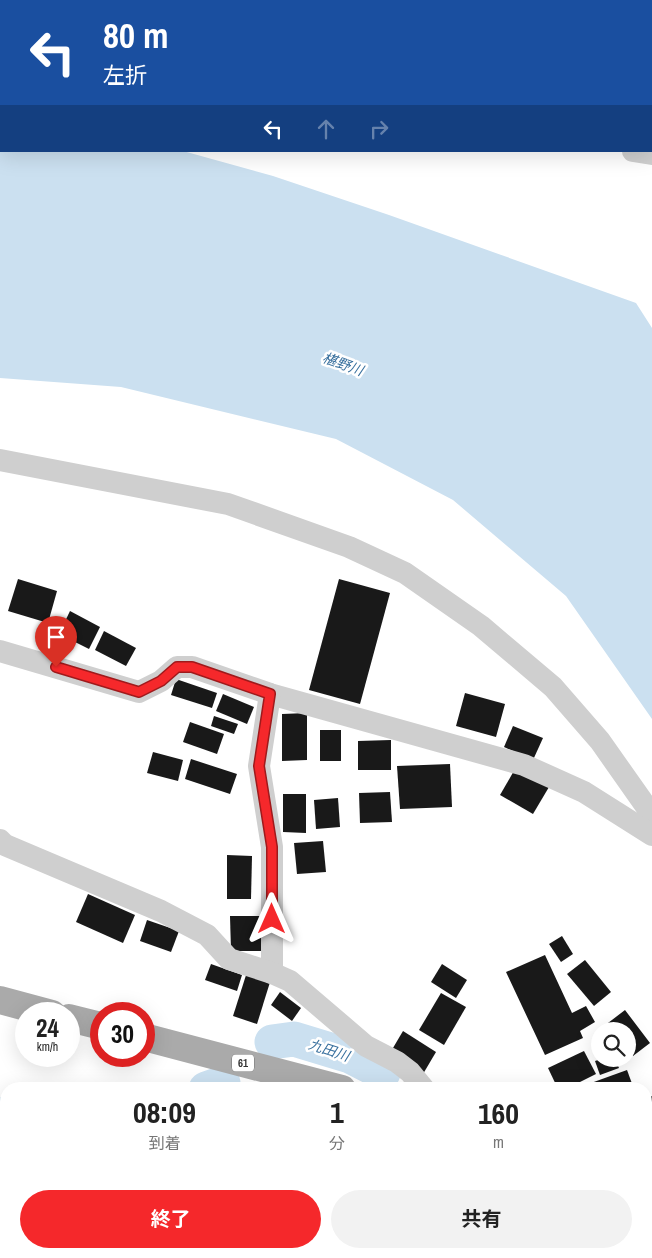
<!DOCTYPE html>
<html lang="ja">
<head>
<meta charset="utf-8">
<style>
  body { margin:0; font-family:"Archivo Narrow","Noto Sans JP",sans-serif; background:#f2f2f2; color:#222; height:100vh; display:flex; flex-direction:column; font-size:19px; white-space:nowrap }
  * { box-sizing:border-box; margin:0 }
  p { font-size:16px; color:#767676 }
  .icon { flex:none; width:28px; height:28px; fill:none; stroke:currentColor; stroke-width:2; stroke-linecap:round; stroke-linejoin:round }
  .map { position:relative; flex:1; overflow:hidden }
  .panel { position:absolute; left:0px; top:1082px; width:652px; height:176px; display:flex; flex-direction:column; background:#fff; border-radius:20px 20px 0 0; box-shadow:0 5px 20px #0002 }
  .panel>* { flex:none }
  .hud { position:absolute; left:0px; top:0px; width:652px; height:152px; box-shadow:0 5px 20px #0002; background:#1a4fa0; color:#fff; overflow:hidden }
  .controls { position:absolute; left:591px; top:1022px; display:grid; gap:10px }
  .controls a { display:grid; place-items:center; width:45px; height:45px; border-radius:50%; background:#fff; box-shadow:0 5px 20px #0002; font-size:25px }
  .speed { position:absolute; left:15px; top:1002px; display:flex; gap:10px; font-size:25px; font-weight:700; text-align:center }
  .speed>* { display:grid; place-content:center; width:65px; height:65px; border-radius:50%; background:#fff; box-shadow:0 5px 20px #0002; line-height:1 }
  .speed small { font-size:12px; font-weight:400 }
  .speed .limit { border:8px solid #d22; background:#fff; color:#111 }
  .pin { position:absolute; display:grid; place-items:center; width:42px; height:42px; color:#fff; margin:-51px -21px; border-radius:50% 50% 50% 0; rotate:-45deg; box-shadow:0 0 5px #0007 }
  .pin .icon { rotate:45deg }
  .me { position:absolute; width:55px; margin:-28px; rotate:0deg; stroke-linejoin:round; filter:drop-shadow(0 0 4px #0008) }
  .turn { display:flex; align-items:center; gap:18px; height:105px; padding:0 20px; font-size:22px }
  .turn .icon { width:65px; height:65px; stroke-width:2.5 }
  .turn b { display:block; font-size:35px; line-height:42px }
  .lanes { display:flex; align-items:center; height:48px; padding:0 20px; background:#0003; justify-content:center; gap:25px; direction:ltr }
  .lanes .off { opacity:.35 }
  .eta { display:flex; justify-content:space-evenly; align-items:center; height:85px; text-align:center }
  .eta b { font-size:30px; font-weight:700; line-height:35px }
  .cta { display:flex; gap:10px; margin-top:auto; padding:10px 20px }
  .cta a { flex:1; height:58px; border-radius:30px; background:#f5282b; color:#fff; font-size:20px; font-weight:700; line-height:58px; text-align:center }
  .cta a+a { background:#f2f2f2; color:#222 }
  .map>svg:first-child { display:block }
  .water { fill:#cbe0f0 }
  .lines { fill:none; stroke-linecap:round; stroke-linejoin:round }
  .river { stroke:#cbe0f0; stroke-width:35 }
  .building { fill:#191919 }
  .street { stroke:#cfcfcf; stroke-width:22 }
  .primary { stroke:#aaa; stroke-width:28 }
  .rail { stroke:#878787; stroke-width:4; stroke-dasharray:5 4; stroke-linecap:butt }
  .route-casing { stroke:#9f1a1c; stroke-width:12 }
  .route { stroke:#f5282b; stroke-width:9 }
  .labels { text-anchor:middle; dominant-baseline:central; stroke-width:5; stroke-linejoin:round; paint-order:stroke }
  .shield { fill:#fff; stroke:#707070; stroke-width:1 }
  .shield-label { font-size:11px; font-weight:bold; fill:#323232 }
  .water-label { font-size:14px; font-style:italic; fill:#376f9d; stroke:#fff }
</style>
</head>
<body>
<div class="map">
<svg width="652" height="1258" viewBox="0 0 652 1258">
  <rect width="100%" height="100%" fill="#fff"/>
  <!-- water -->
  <polygon class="water" points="0,106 1,151 183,151 273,176 389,215 636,303 652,328 652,719 566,596 453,500 336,439 121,387 0,378"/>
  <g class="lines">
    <!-- river -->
    <g class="river">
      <polyline points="272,1042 294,1039 350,1056 383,1073"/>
      <polyline points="206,1089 223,1083"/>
      <polyline points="0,1115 6,1114"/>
      <polyline points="521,1252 523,1258"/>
    </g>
  </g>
  <!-- building -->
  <g class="building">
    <polygon points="18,579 57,591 48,623 8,611"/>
    <polygon points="339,579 390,593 360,704 309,690"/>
    <polygon points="70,611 100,627 89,649 59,634"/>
    <polygon points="104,631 136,648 126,666 95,650"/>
    <polygon points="176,679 217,693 212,708 171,695"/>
    <polygon points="465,693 505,704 496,737 456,726"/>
    <polygon points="223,694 254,707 247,724 216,711"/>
    <polygon points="307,713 307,760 282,761 282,714"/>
    <polygon points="214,716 238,724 234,734 211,726"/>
    <polygon points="190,722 224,734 217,754 183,742"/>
    <polygon points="513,726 543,738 533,760 504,747"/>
    <rect x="320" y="730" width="21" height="31"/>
    <polygon points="391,740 391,770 358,770 358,741"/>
    <polygon points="153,752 183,760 178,781 147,773"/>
    <polygon points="191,759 237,774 230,794 185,779"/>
    <polygon points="450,764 452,807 400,809 397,766"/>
    <polygon points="515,769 549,787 533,814 500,795"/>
    <polygon points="390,792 392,822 360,823 359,793"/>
    <polygon points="283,794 306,794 306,833 283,832"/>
    <polygon points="338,798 340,827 316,829 314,800"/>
    <polygon points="323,841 326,872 297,874 294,843"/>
    <polygon points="227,855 252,856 251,899 227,899"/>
    <polygon points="88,894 135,915 123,943 76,922"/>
    <polygon points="230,916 261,916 262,951 231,951"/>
    <polygon points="147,920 179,931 171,952 140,941"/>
    <polygon points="562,936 573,954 561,962 549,944"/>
    <polygon points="545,955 572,1013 586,1006 595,1022 580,1031 583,1038 545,1055 506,972"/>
    <polygon points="585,960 611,992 594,1006 567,974"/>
    <polygon points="211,964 242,975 237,991 205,980"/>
    <polygon points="442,964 467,980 456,998 431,982"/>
    <polygon points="247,972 271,979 257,1024 233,1016"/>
    <polygon points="280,992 301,1008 292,1021 271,1005"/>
    <polygon points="441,993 466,1007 444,1045 419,1030"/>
    <polygon points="625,1010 650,1043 633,1056 628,1049 628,1031 614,1031 608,1023"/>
    <polygon points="403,1031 436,1052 423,1074 390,1053"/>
    <polygon points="584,1051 596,1074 566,1089 558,1089 548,1068"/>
    <polygon points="601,1059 615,1059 619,1068 600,1075 595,1061"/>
    <polygon points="627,1070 634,1089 594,1089 591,1083"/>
    <polygon points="652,1096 652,1120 646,1113 646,1100"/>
    <rect x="151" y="1252" width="34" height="6"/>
    <polygon points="554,1252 581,1252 577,1258 560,1258"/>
  </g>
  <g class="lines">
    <!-- street -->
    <g class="street">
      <polyline points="60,0 68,1"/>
      <polyline points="504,0 507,1"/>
      <polyline points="635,0 635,1"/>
      <polyline points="233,1 237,0"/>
      <polyline points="651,38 652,37"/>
      <polyline points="0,57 1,57"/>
      <polyline points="651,68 652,68"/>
      <polyline points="633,151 652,154"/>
      <polyline points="0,460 228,504 349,547 405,573 481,626 553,687 600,741 652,815"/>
      <polyline points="0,651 139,692 161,681 177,667 192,667 270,694 524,765 584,792 652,835"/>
      <polyline points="270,694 259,766 272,847 272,973"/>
      <polyline points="0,840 5,845 161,911 207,935 229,959 272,973 290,981 366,1046 397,1062 410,1072 424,1089"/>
      <polyline points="0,1157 6,1158"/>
      <polyline points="486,1252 511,1258"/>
    </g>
    <!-- primary -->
    <g class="primary">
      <polyline points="0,1000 52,1014"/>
      <polyline points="69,1018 101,1026"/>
      <polyline points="144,1037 342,1089"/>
      <polyline points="646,1169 652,1170"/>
    </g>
    <!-- rail -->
    <g class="rail">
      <polyline points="444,0 446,1"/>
      <polyline points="651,103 652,103"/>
    </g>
  </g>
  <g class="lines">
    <!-- route casing -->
    <g class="route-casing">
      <polyline id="route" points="56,667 139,692 161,681 177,667 192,667 270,694 259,766 272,847 272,919"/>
    </g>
    <!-- route -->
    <use href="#route" class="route"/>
  </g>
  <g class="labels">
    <!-- shield labels -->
    <rect class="shield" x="232" y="1054.5" width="22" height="17" rx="4"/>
    <g class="shield-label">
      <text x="243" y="1063">61</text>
    </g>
    <!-- water labels -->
    <g class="water-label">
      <text transform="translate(343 364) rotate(20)">椹野川</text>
      <text transform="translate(329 1050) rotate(18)">九田川</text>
    </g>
  </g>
</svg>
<div class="controls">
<a><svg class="icon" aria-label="search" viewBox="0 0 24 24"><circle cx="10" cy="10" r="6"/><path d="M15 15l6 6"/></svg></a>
</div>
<div class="speed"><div>24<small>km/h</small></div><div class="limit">30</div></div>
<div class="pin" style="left:56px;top:667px;background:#d93025"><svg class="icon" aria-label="arrive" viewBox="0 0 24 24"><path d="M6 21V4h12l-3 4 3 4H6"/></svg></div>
<svg class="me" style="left:272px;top:919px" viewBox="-20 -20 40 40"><path d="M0-17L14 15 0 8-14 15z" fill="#f5282b" stroke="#fff" stroke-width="4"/></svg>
<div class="hud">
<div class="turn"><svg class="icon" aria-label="left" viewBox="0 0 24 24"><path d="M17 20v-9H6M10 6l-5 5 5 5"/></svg><div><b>80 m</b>左折</div></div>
<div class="lanes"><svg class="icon" aria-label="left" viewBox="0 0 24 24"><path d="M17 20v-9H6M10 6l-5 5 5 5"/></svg><svg class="icon off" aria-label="ahead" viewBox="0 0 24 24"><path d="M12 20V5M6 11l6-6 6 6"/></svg><svg class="icon off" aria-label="right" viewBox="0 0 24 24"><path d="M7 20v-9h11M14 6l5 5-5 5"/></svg></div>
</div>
<section class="panel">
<div class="eta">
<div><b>08:09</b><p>到着</p></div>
<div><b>1</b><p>分</p></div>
<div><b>160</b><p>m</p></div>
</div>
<div class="cta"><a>終了</a><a>共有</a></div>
</section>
</div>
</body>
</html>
